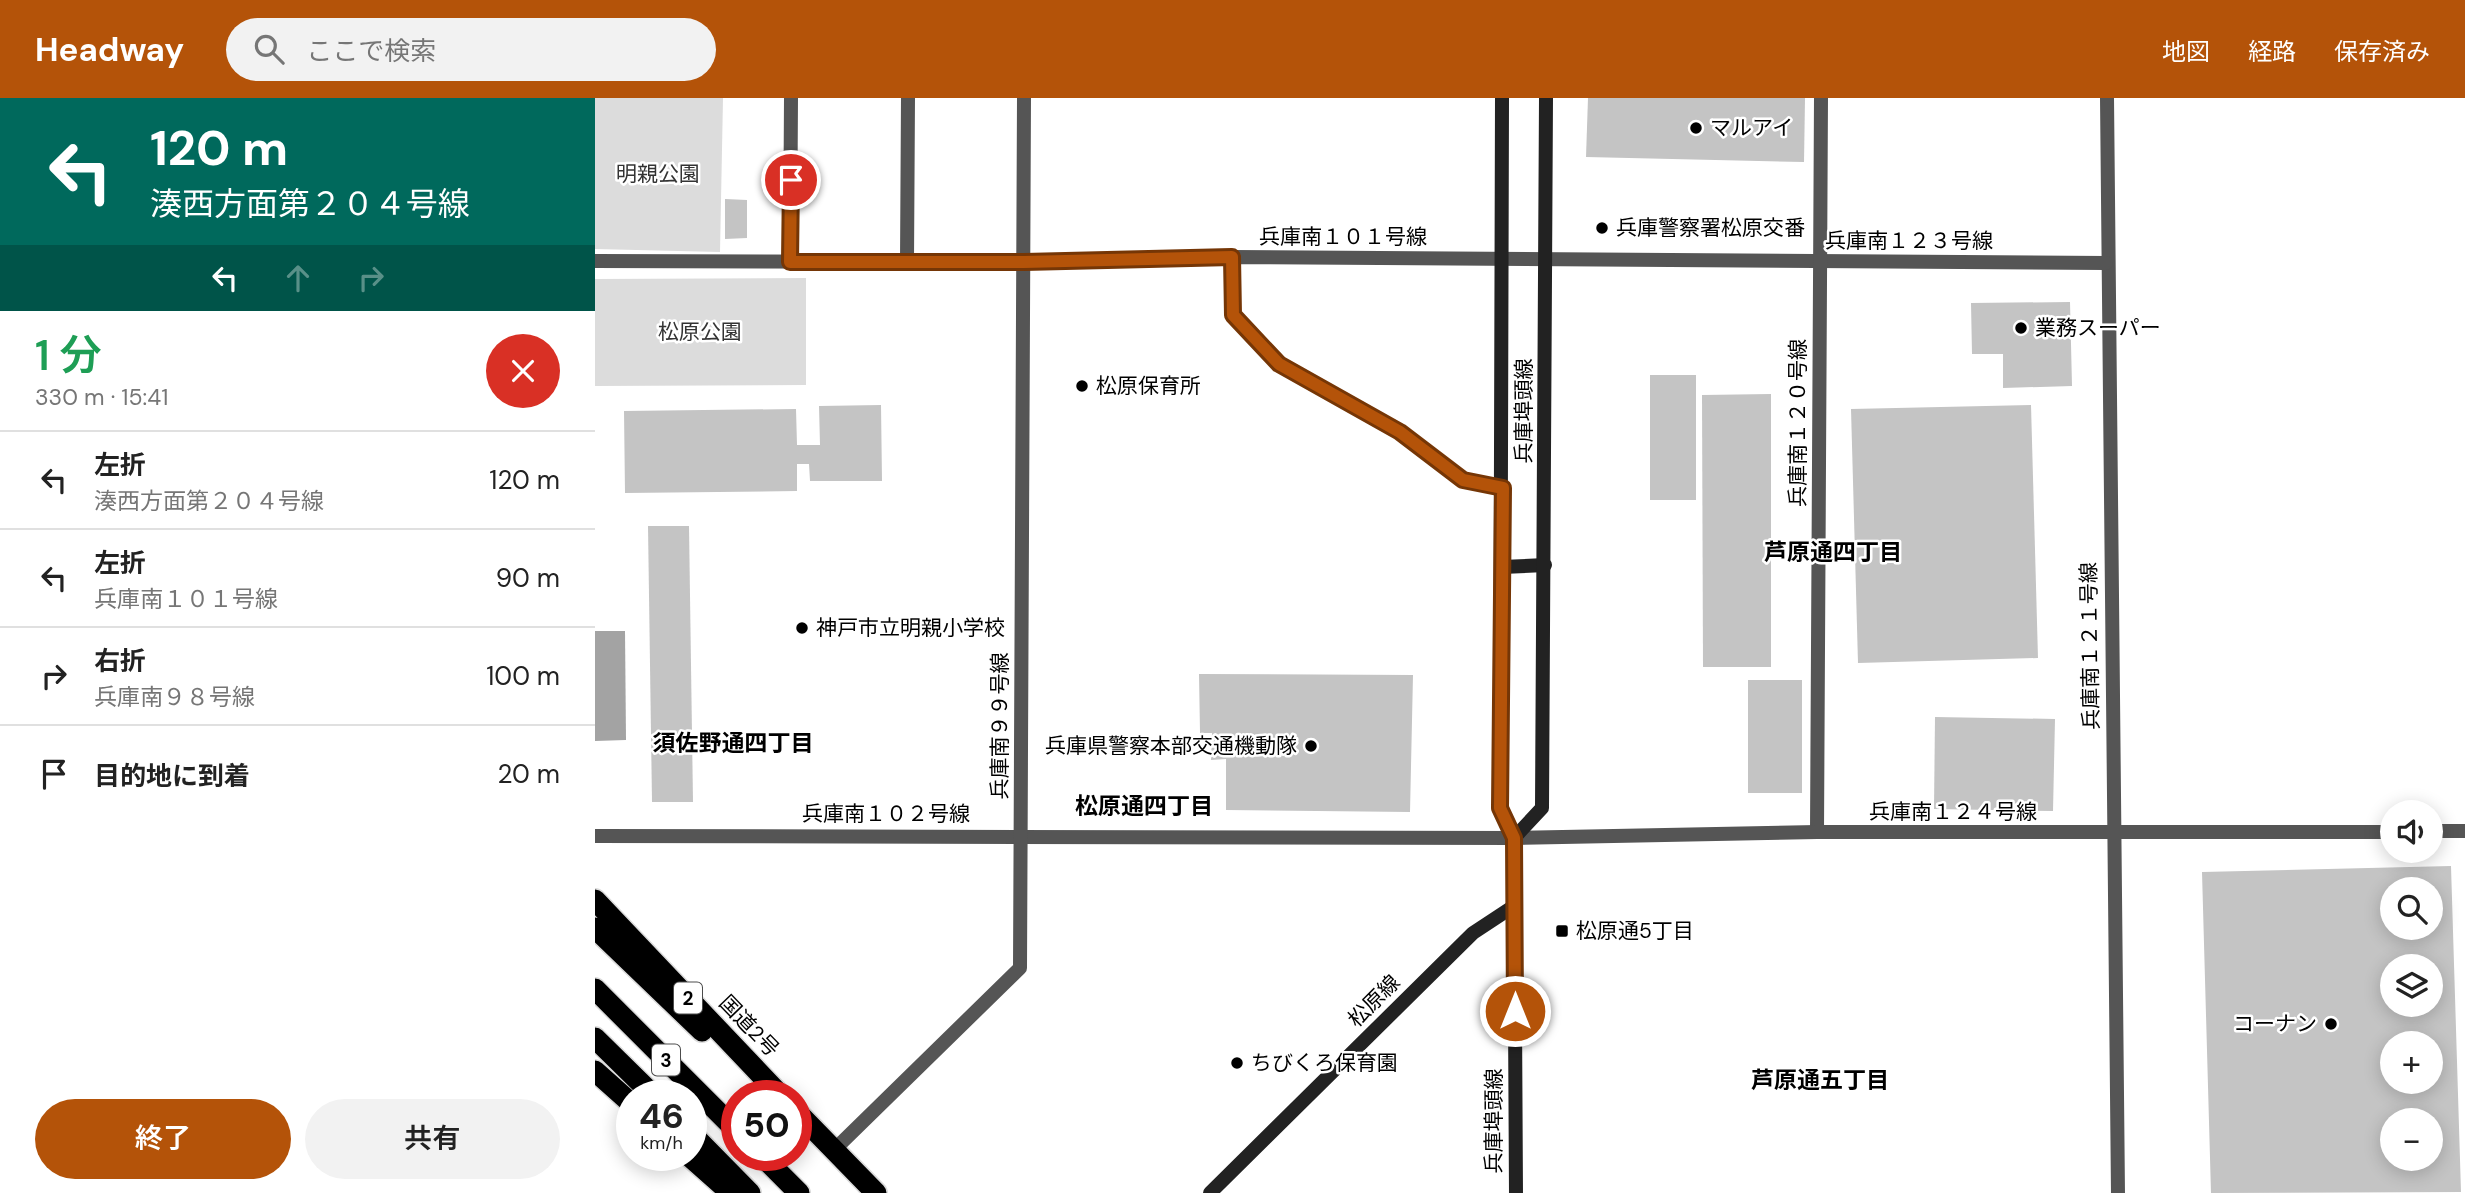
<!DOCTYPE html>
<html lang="ja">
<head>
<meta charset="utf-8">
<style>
  body { margin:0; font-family:"DM Sans","Noto Sans JP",sans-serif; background:#f2f2f2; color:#222; height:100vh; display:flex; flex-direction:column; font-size:26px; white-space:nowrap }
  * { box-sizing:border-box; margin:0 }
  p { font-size:23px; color:#767676 }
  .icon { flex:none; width:38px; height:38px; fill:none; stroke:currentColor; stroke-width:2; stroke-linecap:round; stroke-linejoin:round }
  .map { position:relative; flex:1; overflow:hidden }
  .sheet { display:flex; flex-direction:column; background:#fff; width:595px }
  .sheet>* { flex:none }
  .guide { background:#00695c; color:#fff; overflow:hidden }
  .controls { position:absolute; left:1785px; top:702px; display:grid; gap:14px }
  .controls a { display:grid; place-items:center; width:63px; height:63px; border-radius:50%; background:#fff; box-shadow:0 4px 18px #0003; font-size:35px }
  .speed { position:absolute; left:21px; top:982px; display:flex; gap:14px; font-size:35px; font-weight:700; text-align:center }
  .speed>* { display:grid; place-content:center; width:91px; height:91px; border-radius:50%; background:#fff; box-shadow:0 4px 18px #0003; line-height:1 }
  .speed small { font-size:18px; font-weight:400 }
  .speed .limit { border:10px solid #d22; background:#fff; color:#111 }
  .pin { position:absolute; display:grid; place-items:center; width:60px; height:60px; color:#fff; margin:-30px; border:4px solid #fff; border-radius:50%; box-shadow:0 2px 7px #0007 }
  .me { position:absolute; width:77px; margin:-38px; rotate:0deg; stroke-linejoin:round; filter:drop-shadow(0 0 5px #0008) }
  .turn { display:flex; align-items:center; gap:24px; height:147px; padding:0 35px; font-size:32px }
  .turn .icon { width:91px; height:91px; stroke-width:2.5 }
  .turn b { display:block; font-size:49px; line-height:60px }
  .lanes { display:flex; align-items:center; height:66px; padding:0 35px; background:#0003; justify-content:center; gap:35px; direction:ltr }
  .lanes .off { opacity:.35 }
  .round { display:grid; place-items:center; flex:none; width:74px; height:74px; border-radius:37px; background:#f2f2f2 }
  .overview { display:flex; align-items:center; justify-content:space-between; height:119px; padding:0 35px }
  h1 { font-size:42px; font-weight:600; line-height:52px; color:#1e9e55 }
  .action { display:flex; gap:14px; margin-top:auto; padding:14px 35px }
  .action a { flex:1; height:80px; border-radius:42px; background:#b45309; color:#fff; font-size:28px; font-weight:600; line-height:80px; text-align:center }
  .action a+a { background:#f2f2f2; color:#222 }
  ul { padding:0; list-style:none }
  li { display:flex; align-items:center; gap:21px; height:98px; padding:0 35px; border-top:2px solid #e0e0e0 }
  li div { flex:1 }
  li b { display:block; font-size:26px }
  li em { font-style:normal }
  header { display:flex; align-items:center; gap:42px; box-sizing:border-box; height:98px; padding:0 35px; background:#b45309; color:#fff }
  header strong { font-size:33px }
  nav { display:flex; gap:38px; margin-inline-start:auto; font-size:24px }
  .search { width:490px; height:63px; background:#f2f2f2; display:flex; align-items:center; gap:18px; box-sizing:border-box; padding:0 24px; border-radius:38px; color:#767676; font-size:26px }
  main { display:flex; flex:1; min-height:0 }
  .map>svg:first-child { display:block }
  .green { fill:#dcdcdc }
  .water { fill:#a3a3a3 }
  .building { fill:#c4c4c4; fill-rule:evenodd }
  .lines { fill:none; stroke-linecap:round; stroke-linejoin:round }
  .highway-casing { stroke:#dbdbdb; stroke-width:24 }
  .street { stroke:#555; stroke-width:14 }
  .secondary { stroke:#222; stroke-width:14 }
  .highway { stroke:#000; stroke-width:21 }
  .route-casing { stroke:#753606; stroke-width:18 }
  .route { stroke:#b45309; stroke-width:12 }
  .poi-dot { fill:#000; stroke:#fff; stroke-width:2.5 }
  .labels { text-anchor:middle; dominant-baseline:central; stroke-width:5; stroke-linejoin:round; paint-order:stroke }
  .shield { fill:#fff; stroke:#4c4c4c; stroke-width:2 }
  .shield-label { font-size:19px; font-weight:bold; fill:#000 }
  .poi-label { font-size:21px; fill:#000; stroke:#fff; text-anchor:start }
  .park-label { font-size:21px; fill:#333; stroke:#fff }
  .street-label { font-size:21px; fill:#000; stroke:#fff }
  .neighbourhood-label { font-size:23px; font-weight:bold; fill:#000; stroke:#fff }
</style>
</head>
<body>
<header>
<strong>Headway</strong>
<div class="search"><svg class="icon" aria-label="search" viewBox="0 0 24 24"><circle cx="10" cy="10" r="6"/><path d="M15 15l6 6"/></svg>ここで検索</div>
<nav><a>地図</a><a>経路</a><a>保存済み</a></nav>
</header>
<main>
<section class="sheet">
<div class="guide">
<div class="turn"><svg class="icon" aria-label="left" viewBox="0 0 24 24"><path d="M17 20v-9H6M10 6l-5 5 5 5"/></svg><div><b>120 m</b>湊西方面第２０４号線</div></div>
<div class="lanes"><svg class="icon" aria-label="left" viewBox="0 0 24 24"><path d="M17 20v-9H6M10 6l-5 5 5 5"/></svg><svg class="icon off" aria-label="ahead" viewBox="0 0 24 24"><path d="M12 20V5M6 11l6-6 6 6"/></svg><svg class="icon off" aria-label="right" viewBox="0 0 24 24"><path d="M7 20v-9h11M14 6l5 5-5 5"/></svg></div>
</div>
<div class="overview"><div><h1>1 分</h1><p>330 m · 15:41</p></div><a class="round" style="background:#d93025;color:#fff"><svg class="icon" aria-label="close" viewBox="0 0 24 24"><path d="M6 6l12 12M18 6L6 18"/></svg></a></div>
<ul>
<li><svg class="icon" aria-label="left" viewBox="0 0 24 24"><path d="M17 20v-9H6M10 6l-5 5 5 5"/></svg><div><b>左折</b><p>湊西方面第２０４号線</p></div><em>120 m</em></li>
<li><svg class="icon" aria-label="left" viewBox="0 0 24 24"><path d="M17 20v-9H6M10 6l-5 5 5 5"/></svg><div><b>左折</b><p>兵庫南１０１号線</p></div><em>90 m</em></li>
<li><svg class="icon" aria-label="right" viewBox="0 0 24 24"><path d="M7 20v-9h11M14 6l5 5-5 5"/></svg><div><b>右折</b><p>兵庫南９８号線</p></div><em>100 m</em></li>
<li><svg class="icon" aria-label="arrive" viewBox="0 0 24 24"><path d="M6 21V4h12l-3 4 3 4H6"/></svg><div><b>目的地に到着</b></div><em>20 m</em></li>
</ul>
<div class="action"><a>終了</a><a>共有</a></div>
</section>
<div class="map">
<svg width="1870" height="1095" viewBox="0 0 1870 1095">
  <rect width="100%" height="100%" fill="#fff"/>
  <!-- green -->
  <g class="green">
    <polygon points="0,0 128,0 125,154 0,151"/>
    <polygon points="211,180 211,287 0,288 0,181"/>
  </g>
  <!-- water -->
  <polygon class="water" points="0,533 30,533 31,642 0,643"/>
  <!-- building -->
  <g class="building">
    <polygon points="993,0 1210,0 1209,64 991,59"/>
    <polygon points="130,101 152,102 152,140 130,141"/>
    <polygon points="1475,204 1477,288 1408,290 1408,256 1377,256 1376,205"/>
    <rect x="1055" y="277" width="46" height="125"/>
    <polygon points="1176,296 1176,569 1108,569 1107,297"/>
    <polygon points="286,307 287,383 215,383 214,366 202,366 202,393 30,395 29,313 201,311 202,347 225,347 224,308"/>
    <polygon points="1436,307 1443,560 1263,565 1256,311"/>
    <polygon points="53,428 94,428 98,704 57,704"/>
    <polygon points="604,576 818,577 815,714 631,712 631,661 616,662 617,635 605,635"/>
    <rect x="1153" y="582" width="54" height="113"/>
    <polygon points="1340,619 1460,621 1458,713 1339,711"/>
    <path d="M1856,768L1866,1094L1616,1095L1607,774ZM1797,791H1836V830H1797ZM1797,868H1836V906H1797ZM1797,945H1836V984H1797ZM1797,1022H1836V1060H1797Z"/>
  </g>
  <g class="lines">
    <!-- highway casing -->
    <g class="highway-casing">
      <g id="highway">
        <polyline points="0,802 186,998"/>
        <polyline points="0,830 107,933"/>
        <polyline points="0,891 142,1033"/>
        <polyline points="0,940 59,998"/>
        <polyline points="0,973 37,1006"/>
        <polyline points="201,1013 281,1095"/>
        <polyline points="96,1035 155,1095"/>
        <polyline points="93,1057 136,1095"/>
        <polyline points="166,1057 204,1095"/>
      </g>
    </g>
    <!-- street -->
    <g class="street">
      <polyline points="1512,0 1523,1095"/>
      <polyline points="637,159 637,217 684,266 805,334 868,382 908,390"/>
      <polyline points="0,163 429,164 637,159 1511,165"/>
      <polyline points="195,164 196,0"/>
      <polyline points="312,164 313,0"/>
      <polyline points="1836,733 1870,733"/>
      <polyline points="1222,734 1226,0"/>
      <polyline points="0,738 919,740 1222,734 1797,734"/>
      <polyline points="239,1052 425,870 429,0"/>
    </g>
    <!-- secondary -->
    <g class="secondary">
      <polyline points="907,0 905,710 919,740 921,1095"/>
      <polyline points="907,469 950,467"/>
      <polyline points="919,740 947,710 951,0"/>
      <polyline points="615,1095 878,835 919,808"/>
    </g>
    <!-- highway -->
    <use href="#highway" class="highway"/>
  </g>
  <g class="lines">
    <!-- route casing -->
    <g class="route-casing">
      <polyline id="route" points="196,82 195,164 429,164 637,159 638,217 684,266 805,334 868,382 908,390 905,710 919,740 920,913"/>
    </g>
    <!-- route -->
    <use href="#route" class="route"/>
  </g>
  <!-- markers -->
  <g class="poi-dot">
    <circle cx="1101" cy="30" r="7"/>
    <circle cx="1007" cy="130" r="7"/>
    <circle cx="1426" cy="230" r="7"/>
    <circle cx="487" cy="288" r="7"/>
    <circle cx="207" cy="530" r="7"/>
    <circle cx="716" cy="648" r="7"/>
    <rect x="960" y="826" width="14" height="14" rx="3.5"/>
    <circle cx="1736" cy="926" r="7"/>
    <circle cx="642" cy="965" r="7"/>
  </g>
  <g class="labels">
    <!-- shield labels -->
    <g class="shield">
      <rect x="79" y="884.5" width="28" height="31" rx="5"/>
      <rect x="57" y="946.5" width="28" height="31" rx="5"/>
    </g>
    <g class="shield-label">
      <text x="93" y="900">2</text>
      <text x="71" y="962">3</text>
    </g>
    <!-- poi labels -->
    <g class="poi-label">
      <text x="1115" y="30">マルアイ</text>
      <text x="1021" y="130">兵庫警察署松原交番</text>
      <text x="1440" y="230">業務スーパー</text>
      <text x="501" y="288">松原保育所</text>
      <text x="221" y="530">神戸市立明親小学校</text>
      <text x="702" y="648" text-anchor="end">兵庫県警察本部交通機動隊</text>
      <text x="981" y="833">松原通5丁目</text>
      <text x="1722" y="926" text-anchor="end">コーナン</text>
      <text x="656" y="965">ちびくろ保育園</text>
    </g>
    <!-- park labels -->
    <g class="park-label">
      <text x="63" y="76">明親公園</text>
      <text x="105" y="234">松原公園</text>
    </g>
    <!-- street labels -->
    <g class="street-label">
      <text x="748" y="139">兵庫南１０１号線</text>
      <text x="1314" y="143">兵庫南１２３号線</text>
      <text transform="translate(929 313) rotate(-90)">兵庫埠頭線</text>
      <text transform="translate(1203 325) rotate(-90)">兵庫南１２０号線</text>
      <text transform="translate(1495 548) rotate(-91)">兵庫南１２１号線</text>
      <text transform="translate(405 628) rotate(-90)">兵庫南９９号線</text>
      <text x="1358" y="714">兵庫南１２４号線</text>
      <text x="291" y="716">兵庫南１０２号線</text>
      <text transform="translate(779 903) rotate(-45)">松原線</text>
      <text transform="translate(154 928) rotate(46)">国道2号</text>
      <text transform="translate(899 1023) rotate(-90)">兵庫埠頭線</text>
    </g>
    <!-- neighbourhood labels -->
    <g class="neighbourhood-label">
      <text x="1238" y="454">芦原通四丁目</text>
      <text x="138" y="645">須佐野通四丁目</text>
      <text x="549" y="708">松原通四丁目</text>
      <text x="1225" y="982">芦原通五丁目</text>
    </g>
  </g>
</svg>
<div class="controls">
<a><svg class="icon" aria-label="sound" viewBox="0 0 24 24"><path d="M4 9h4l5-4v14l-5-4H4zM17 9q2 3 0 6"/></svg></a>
<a><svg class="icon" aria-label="search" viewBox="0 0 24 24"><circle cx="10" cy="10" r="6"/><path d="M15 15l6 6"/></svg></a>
<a><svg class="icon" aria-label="layers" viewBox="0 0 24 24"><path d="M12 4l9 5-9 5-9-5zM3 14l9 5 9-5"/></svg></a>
<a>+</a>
<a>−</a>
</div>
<div class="speed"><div>46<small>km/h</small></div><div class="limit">50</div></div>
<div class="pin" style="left:196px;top:82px;background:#d93025"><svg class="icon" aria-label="arrive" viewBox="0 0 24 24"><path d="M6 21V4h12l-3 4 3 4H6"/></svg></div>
<svg class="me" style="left:920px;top:913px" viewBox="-20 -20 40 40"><circle r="17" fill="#b45309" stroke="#fff" stroke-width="3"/><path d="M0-11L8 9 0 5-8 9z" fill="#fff"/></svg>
</div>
</main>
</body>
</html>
